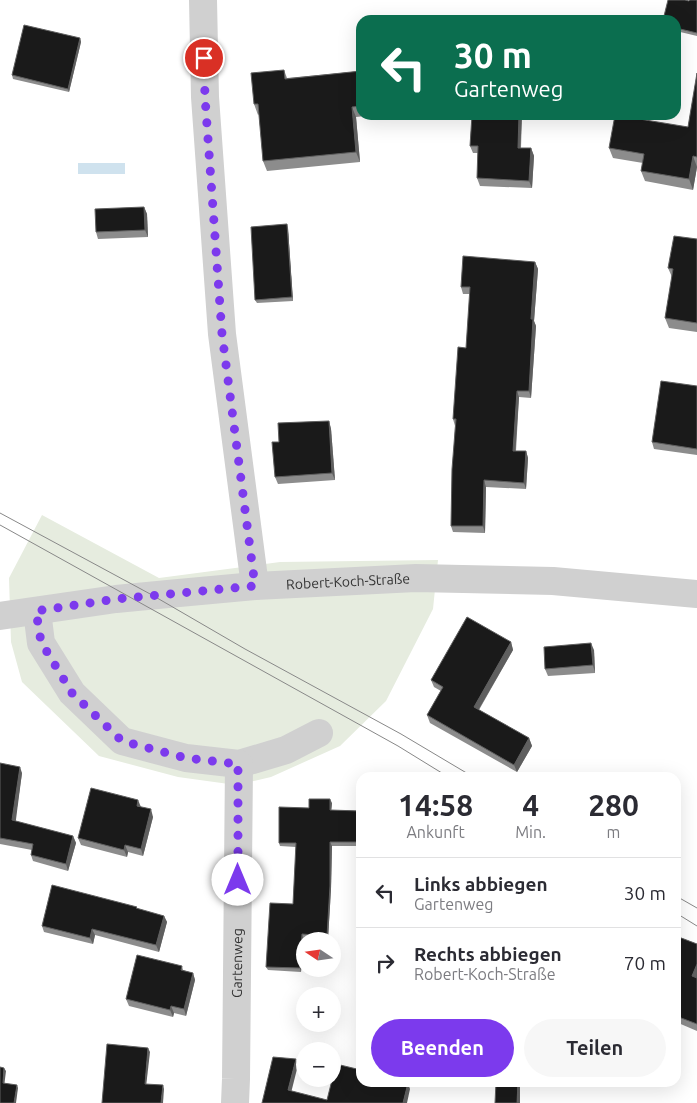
<!DOCTYPE html>
<html lang="de">
<head>
<meta charset="utf-8">
<style>
  body { margin:0; font-family:Ubuntu,sans-serif; background:#f7f7f7; color:#2b2b33; height:100vh; display:flex; flex-direction:column; font-size:19px; white-space:nowrap }
  * { box-sizing:border-box; margin:0 }
  p { font-size:16px; color:#7c7c81 }
  .icon { flex:none; width:28px; height:28px; fill:none; stroke:currentColor; stroke-width:2; stroke-linecap:round; stroke-linejoin:round }
  .map { position:relative; flex:1; overflow:hidden }
  .drawer { position:absolute; left:356px; top:772px; width:325px; height:315px; display:flex; flex-direction:column; background:#fff; border-radius:15px; box-shadow:0 5px 20px #0002 }
  .drawer>* { flex:none }
  .guide { position:absolute; left:356px; top:15px; width:325px; height:105px; border-radius:15px; box-shadow:0 5px 20px #0002; background:#0b6e4f; color:#fff; overflow:hidden }
  .needle { width:32px; rotate:283deg }
  .controls { position:absolute; left:296px; top:932px; display:grid; gap:10px }
  .controls a { display:grid; place-items:center; width:45px; height:45px; border-radius:50%; background:#fff; box-shadow:0 5px 20px #0002; font-size:25px }
  .pin { position:absolute; display:grid; place-items:center; width:42px; height:42px; color:#fff; margin:-21px; border:2px solid #fff; border-radius:50%; box-shadow:0 1px 5px #0007 }
  .me { position:absolute; width:55px; margin:-28px; rotate:0deg; stroke-linejoin:round; filter:drop-shadow(0 0 4px #0008) }
  .turn { display:flex; align-items:center; gap:18px; height:105px; padding:0 15px; font-size:22px }
  .turn .icon { width:65px; height:65px; stroke-width:2.5 }
  .turn b { display:block; font-size:35px; line-height:42px }
  .eta { display:flex; justify-content:space-evenly; align-items:center; height:85px; text-align:center }
  .eta b { font-size:30px; font-weight:600; line-height:35px }
  .button { display:flex; gap:10px; margin-top:auto; padding:10px 15px }
  .button a { flex:1; height:58px; border-radius:30px; background:#7c3aed; color:#fff; font-size:20px; font-weight:600; line-height:58px; text-align:center }
  .button a+a { background:#f7f7f7; color:#2b2b33 }
  ul { padding:0; list-style:none }
  li { display:flex; align-items:center; gap:15px; height:70px; padding:0 15px; border-top:1px solid #e1e1e2 }
  li div { flex:1 }
  li b { display:block; font-size:19px }
  li em { font-style:normal }
  .map>svg:first-child { display:block }
  .green { fill:#e6ecdf }
  .water { fill:#cfe2ee }
  .lines { fill:none; stroke-linecap:round; stroke-linejoin:round }
  .street { stroke:#d0d0d0; stroke-width:28 }
  .tram { stroke:#888; stroke-width:1 }
  .wall { fill:#8c8c8c }
  .shaded-wall { fill:#5f5f5f }
  .building { fill:#1a1a1a; stroke:#5f5f5f }
  .route { stroke:#7c3aed; stroke-width:9; stroke-dasharray:0 16.2 }
  .labels { text-anchor:middle; dominant-baseline:central; stroke-width:5; stroke-linejoin:round; paint-order:stroke }
  .street-label { font-size:14px; fill:#333; stroke:#fff }
</style>
</head>
<body>
<div class="map">
<svg width="697" height="1103" viewBox="0 0 697 1103">
  <rect width="100%" height="100%" fill="#fff"/>
  <!-- green -->
  <polygon class="green" points="42,515 159,578 280,562 438,560 433,609 386,701 340,746 271,777 236,785 178,777 99,756 22,682 11,642 9,578"/>
  <!-- water -->
  <rect class="water" x="78" y="163" width="47" height="11"/>
  <g class="lines">
    <!-- street -->
    <g class="street">
      <polyline points="203,0 205,97 222,334 255,586"/>
      <polyline points="37,611 41,643 72,693 122,741 186,758 239,764 286,750 319,733"/>
      <path id="s1" d="M0,616L116,599L168,594L255,586L416,578L553,581L697,594"/>
      <path id="s2" d="M235,1103L236,1079L239,764"/>
    </g>
    <!-- tram -->
    <g class="tram">
      <polyline points="0,513 152,595 245,649 401,734 475,778"/>
      <polyline points="0,525 398,746 450,778"/>
      <polyline points="676,896 697,908"/>
      <polyline points="676,913 697,926"/>
    </g>
  </g>
  <!-- wall -->
  <g class="wall">
    <polygon points="697,0 697,36 676,31 676,20 689,1"/>
    <polygon points="80,38 81,42 69,92 13,79 12,75"/>
    <polygon points="284,70 287,78 361,71 361,115 375,115 356,117 360,162 267,171 263,161 259,114 258,115 254,104"/>
    <polygon points="697,73 697,167 693,190 645,181 641,171 643,163 613,158 609,148 688,127"/>
    <polygon points="472,115 522,115 521,148 531,148 534,156 532,188 480,186 477,178 478,153 473,153 470,146"/>
    <polygon points="144,207 147,214 148,237 98,239 96,232"/>
    <polygon points="288,228 293,301 257,303 255,300"/>
    <polygon points="697,239 697,332 669,328 665,318 672,277 668,268"/>
    <polygon points="535,262 538,269 534,321 536,326 531,398 519,397 516,451 526,451 528,458 526,489 486,487 485,533 453,532 451,526 455,426 453,419 466,348 470,294 463,294 461,287"/>
    <polygon points="697,386 697,455 654,449 652,442"/>
    <polygon points="329,421 331,429 335,480 278,484 275,477 279,442"/>
    <polygon points="511,642 513,650 479,710 529,738 532,746 517,772 430,723 427,715 441,691 434,687 431,680"/>
    <polygon points="594,650 595,673 548,676 545,669"/>
    <polygon points="0,763 22,773 15,821 73,836 76,843 68,871 33,861 31,855 32,850 0,844"/>
    <polygon points="332,803 331,810 360,811 361,846 332,846 331,889 328,939 303,938 301,972 268,970 266,967 293,904 296,847 280,846 279,843 309,808"/>
    <polygon points="141,807 153,817 143,856 128,852 127,857 81,845 78,838"/>
    <polygon points="137,907 137,909 164,916 167,922 159,952 95,935 93,944 44,932 42,926"/>
    <polygon points="676,936 697,944 697,1031 676,1022"/>
    <polygon points="182,966 183,970 193,973 195,980 186,1016 174,1013 173,1017 129,1006 126,999"/>
    <polygon points="568,1082 589,1082 589,1087 569,1087"/>
  </g>
  <!-- shaded-wall -->
  <g class="shaded-wall">
    <polygon points="80,38 81,42 69,92 68,89"/>
    <polygon points="352,107 356,117 360,162 356,152"/>
    <polygon points="519,115 522,115 520,155 518,148"/>
    <polygon points="531,148 534,156 532,188 529,181"/>
    <polygon points="693,156 697,167 693,190 689,179"/>
    <polygon points="144,207 147,214 148,237 145,230"/>
    <polygon points="287,224 288,228 293,301 292,297"/>
    <polygon points="535,262 538,269 534,321 536,326 531,398 529,391 531,319"/>
    <polygon points="517,391 519,397 515,457 513,451"/>
    <polygon points="329,421 331,429 335,480 332,473"/>
    <polygon points="526,451 528,458 526,489 524,483"/>
    <polygon points="484,480 486,487 485,533 483,526"/>
    <polygon points="511,642 513,650 476,714 474,707"/>
    <polygon points="591,643 594,650 595,673 593,665"/>
    <polygon points="529,738 532,746 517,772 514,765"/>
    <polygon points="20,767 22,773 15,827 12,820"/>
    <polygon points="330,799 332,803 331,814 330,810"/>
    <polygon points="138,800 141,807 137,806"/>
    <polygon points="151,809 153,817 143,856 141,849"/>
    <polygon points="360,811 361,814 361,846 359,842"/>
    <polygon points="73,836 76,843 68,871 66,864"/>
    <polygon points="330,842 332,846 331,889 328,939 327,936"/>
    <polygon points="125,845 128,852 127,857 124,850"/>
    <polygon points="164,916 167,922 159,952 156,945"/>
    <polygon points="92,929 95,935 93,944 90,938"/>
    <polygon points="302,934 303,938 301,972 300,968"/>
    <polygon points="697,964 697,977 695,983 692,976"/>
    <polygon points="193,973 195,980 186,1016 184,1009"/>
    <polygon points="171,1006 174,1013 173,1017 170,1010"/>
    <polygon points="148,1048 150,1052 146,1087 145,1084"/>
    <polygon points="296,1059 298,1065 290,1097 288,1090"/>
    <polygon points="4,1068 6,1071 4,1087 3,1083"/>
    <polygon points="518,1082 520,1082 520,1103 517,1103"/>
    <polygon points="408,1083 410,1089 407,1103 403,1103"/>
    <polygon points="17,1085 18,1088 16,1103 14,1103"/>
    <polygon points="163,1085 164,1089 163,1103 161,1103"/>
  </g>
  <!-- building -->
  <g class="building">
    <polygon points="668,0 685,0 689,1 690,0 697,0 697,33 676,28 676,20 663,20"/>
    <polygon points="24,25 80,38 68,89 12,75"/>
    <polygon points="284,70 285,79 361,71 361,106 352,107 356,152 263,161 258,104 254,104 251,73"/>
    <polygon points="697,73 697,157 693,156 689,179 641,171 644,154 609,148 615,115 688,127"/>
    <polygon points="472,115 519,115 518,148 531,148 529,181 477,178 478,146 470,146"/>
    <polygon points="144,207 145,230 96,232 95,209"/>
    <polygon points="287,224 292,297 255,300 251,227"/>
    <polygon points="674,236 697,239 697,323 665,318 673,269 668,268"/>
    <polygon points="463,256 535,262 531,319 533,319 529,391 517,391 513,451 526,451 524,483 484,480 483,526 451,526 452,469 456,419 453,419 458,347 466,348 470,287 461,287"/>
    <polygon points="661,381 697,386 697,449 652,442"/>
    <polygon points="329,421 332,473 275,477 272,442 279,442 278,423"/>
    <polygon points="467,617 511,642 474,707 529,738 514,765 427,715 443,687 431,680"/>
    <polygon points="591,643 593,665 545,669 544,647"/>
    <polygon points="0,763 20,767 12,820 73,836 66,864 31,855 33,844 0,838"/>
    <polygon points="91,788 138,800 137,806 151,809 141,849 125,845 124,850 78,838"/>
    <polygon points="309,799 330,799 330,810 360,811 359,842 330,842 330,886 327,936 302,934 300,968 266,967 270,903 293,904 296,843 279,843 279,807 309,808"/>
    <polygon points="52,885 137,907 136,908 164,916 156,945 92,929 90,938 42,926"/>
    <polygon points="676,936 697,944 697,964 692,976 697,978 697,1024 676,1016"/>
    <polygon points="137,955 182,966 181,970 193,973 184,1009 171,1006 170,1010 126,999"/>
    <polygon points="107,1044 148,1048 145,1084 163,1085 161,1103 102,1103"/>
    <polygon points="273,1057 296,1059 288,1090 327,1100 336,1064 361,1070 361,1082 408,1083 403,1103 262,1103"/>
    <polygon points="0,1067 4,1068 3,1083 17,1085 14,1103 0,1103"/>
    <polygon points="496,1082 518,1082 517,1103 495,1103"/>
    <polygon points="568,1082 588,1082 588,1083"/>
  </g>
  <g class="lines">
    <!-- route -->
    <polyline class="route" points="204,58 205,97 222,334 255,586 116,599 36,611 41,642 72,693 122,741 186,758 238,764 238,880"/>
  </g>
  <g class="labels">
    <!-- street labels -->
    <g class="street-label">
      <text stroke="none"><textPath href="#s1" startOffset="350">Robert-Koch-Straße</textPath></text>
      <text stroke="none"><textPath href="#s2" startOffset="140">Gartenweg</textPath></text>
    </g>
  </g>
</svg>
<div class="controls">
<a><svg class="needle" viewBox="-14 -14 28 28"><path d="M0-13l5 13h-10z" fill="#e53935"/><path d="M0 13l5-13h-10z" fill="#7c7c81"/></svg></a>
<a>+</a>
<a>−</a>
</div>
<div class="pin" style="left:204px;top:58px;background:#d93025"><svg class="icon" aria-label="arrive" viewBox="0 0 24 24"><path d="M6 21V4h12l-3 4 3 4H6"/></svg></div>
<svg class="me" style="left:238px;top:880px" viewBox="-20 -20 40 40"><circle r="19" fill="#fff"/><path d="M0-13L10 11 0 6-10 11z" fill="#7c3aed"/></svg>
<div class="guide">
<div class="turn"><svg class="icon" aria-label="left" viewBox="0 0 24 24"><path d="M17 20v-9H6M10 6l-5 5 5 5"/></svg><div><b>30 m</b>Gartenweg</div></div>
</div>
<section class="drawer">
<div class="eta">
<div><b>14:58</b><p>Ankunft</p></div>
<div><b>4</b><p>Min.</p></div>
<div><b>280</b><p>m</p></div>
</div>
<ul>
<li><svg class="icon" aria-label="left" viewBox="0 0 24 24"><path d="M17 20v-9H6M10 6l-5 5 5 5"/></svg><div><b>Links abbiegen</b><p>Gartenweg</p></div><em>30 m</em></li>
<li><svg class="icon" aria-label="right" viewBox="0 0 24 24"><path d="M7 20v-9h11M14 6l5 5-5 5"/></svg><div><b>Rechts abbiegen</b><p>Robert-Koch-Straße</p></div><em>70 m</em></li>
</ul>
<div class="button"><a>Beenden</a><a>Teilen</a></div>
</section>
</div>
</body>
</html>
